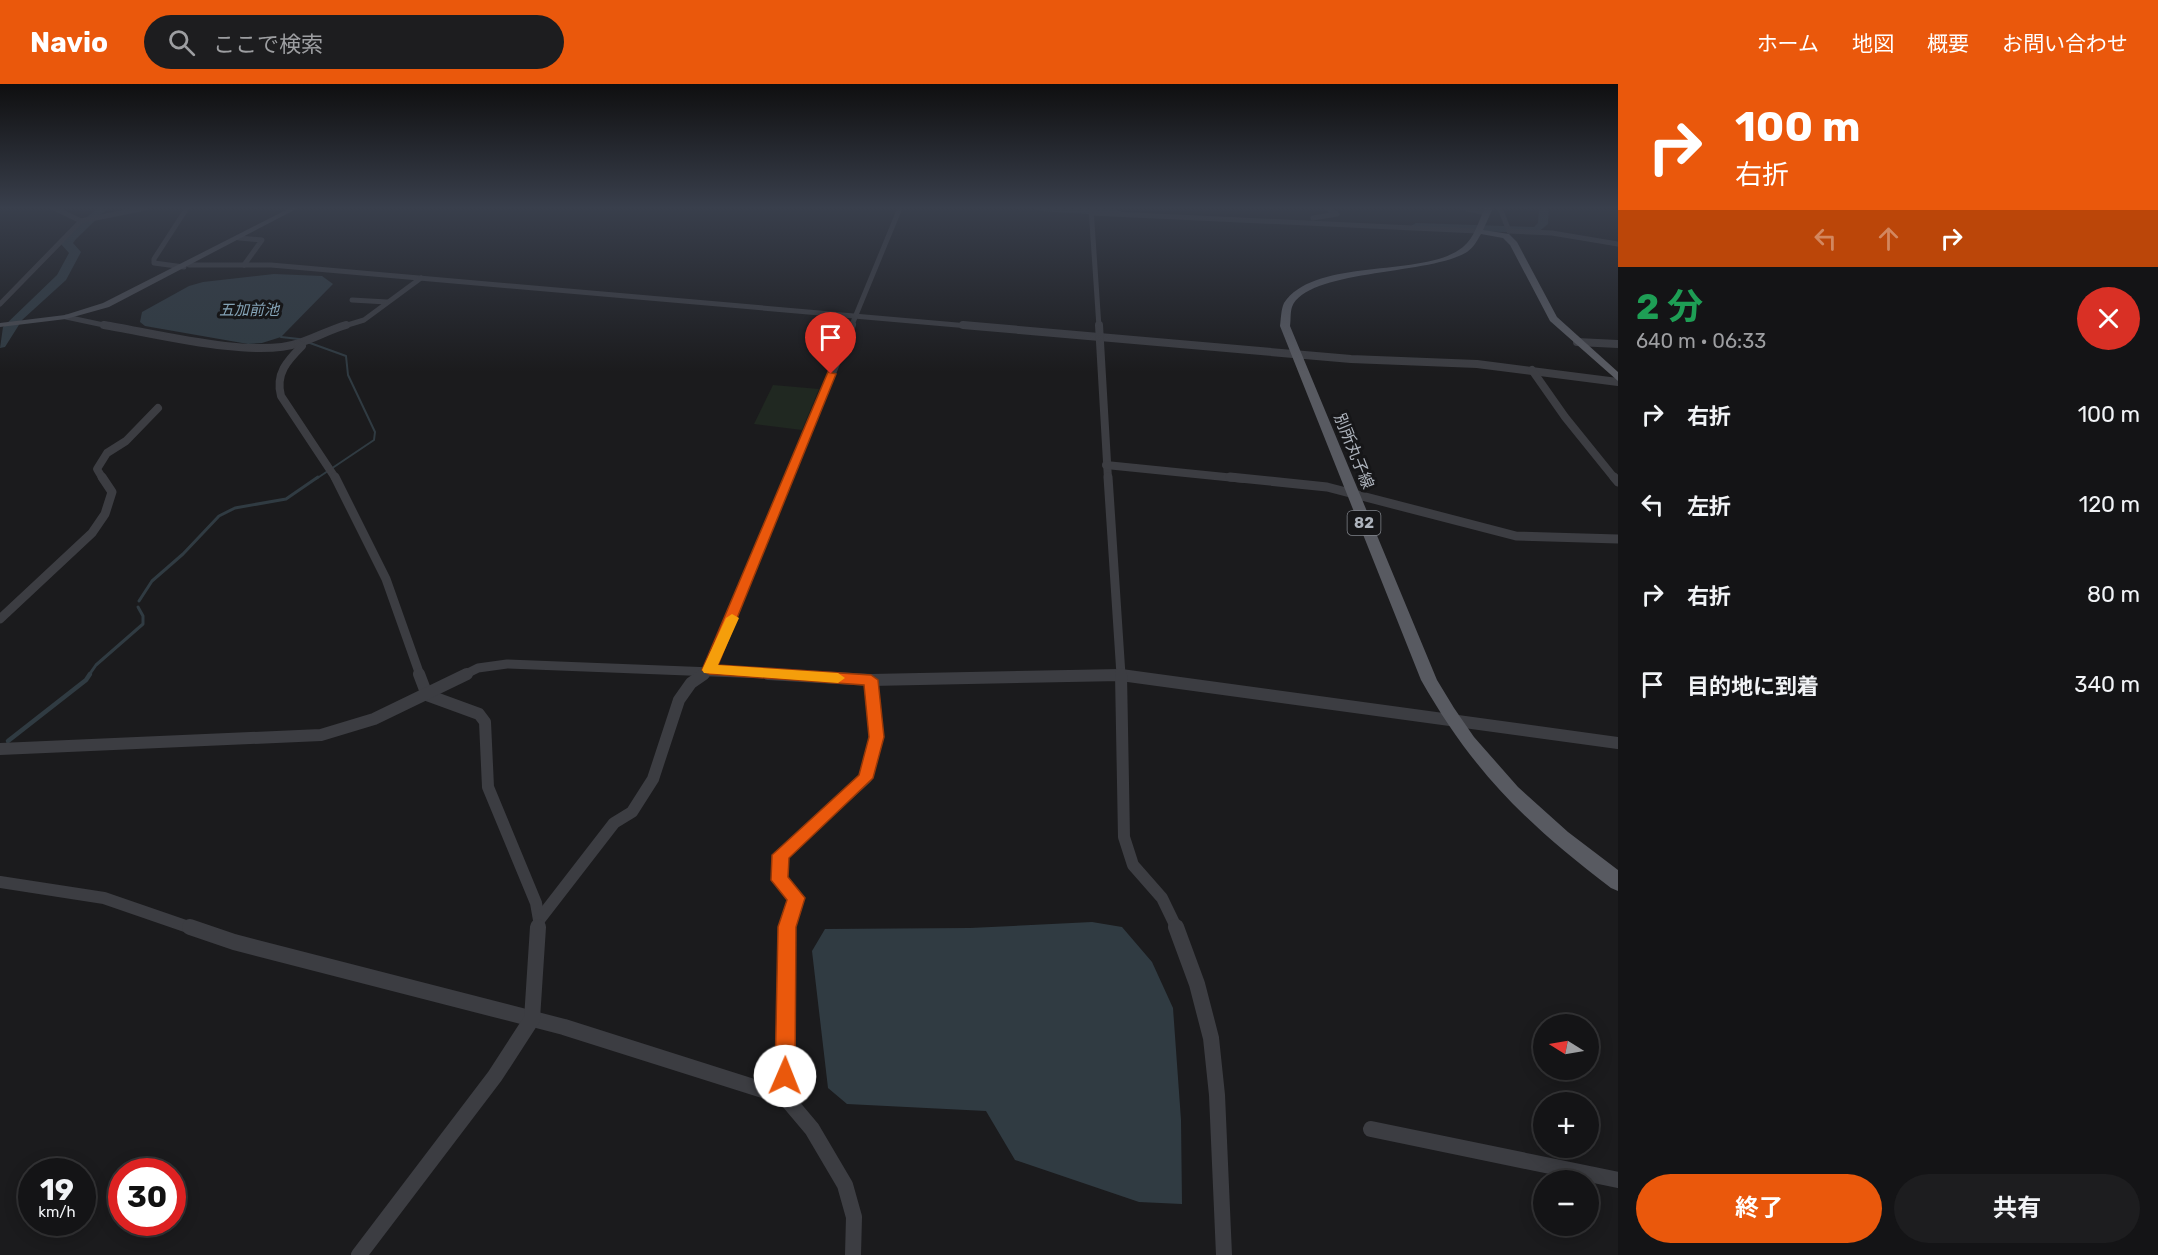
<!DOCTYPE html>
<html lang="ja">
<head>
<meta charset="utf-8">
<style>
  body { margin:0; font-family:Rubik,"Noto Sans JP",sans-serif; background:#1d1d1f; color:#f1f3f6; height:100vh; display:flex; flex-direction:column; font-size:22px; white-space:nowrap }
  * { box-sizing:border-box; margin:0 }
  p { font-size:20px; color:#9d9ea1 }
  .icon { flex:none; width:33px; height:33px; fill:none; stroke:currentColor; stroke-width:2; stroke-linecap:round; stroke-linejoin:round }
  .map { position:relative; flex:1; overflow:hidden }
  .panel { display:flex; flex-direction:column; background:#141416; width:540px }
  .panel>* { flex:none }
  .guide { background:#ea580c; color:#fff; overflow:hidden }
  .needle { width:39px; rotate:281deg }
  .buttons { position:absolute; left:1533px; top:930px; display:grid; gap:12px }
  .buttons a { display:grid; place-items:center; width:66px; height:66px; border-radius:50%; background:#141416; box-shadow:0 3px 15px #0003,0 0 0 2px #333335; font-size:30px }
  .speed { position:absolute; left:18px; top:1074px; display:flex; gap:12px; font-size:30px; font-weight:700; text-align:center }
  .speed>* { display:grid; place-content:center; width:78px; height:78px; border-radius:50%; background:#141416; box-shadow:0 3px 15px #0003,0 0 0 2px #333335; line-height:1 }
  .speed small { font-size:15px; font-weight:400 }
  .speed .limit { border:9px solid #d22; background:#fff; color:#111 }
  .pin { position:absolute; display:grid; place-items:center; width:51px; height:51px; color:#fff; margin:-62px -26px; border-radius:50% 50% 50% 0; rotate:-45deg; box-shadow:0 0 6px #0007 }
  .pin .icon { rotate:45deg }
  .me { position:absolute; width:66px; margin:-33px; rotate:1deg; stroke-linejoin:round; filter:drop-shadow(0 0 4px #0008) }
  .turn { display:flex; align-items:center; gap:21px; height:126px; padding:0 18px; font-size:27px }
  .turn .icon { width:78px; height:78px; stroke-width:2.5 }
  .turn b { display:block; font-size:42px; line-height:51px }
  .lanes { display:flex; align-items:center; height:57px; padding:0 18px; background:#0003; justify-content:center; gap:30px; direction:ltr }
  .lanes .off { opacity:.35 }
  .round { display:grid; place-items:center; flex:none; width:63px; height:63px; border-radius:32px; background:#1d1d1f }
  .overview { display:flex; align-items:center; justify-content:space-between; height:102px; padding:0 18px }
  h1 { font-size:36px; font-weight:700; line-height:45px; color:#1e9e55 }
  .button { display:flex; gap:12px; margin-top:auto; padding:12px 18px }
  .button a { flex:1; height:69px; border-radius:36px; background:#ea580c; color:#fff; font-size:24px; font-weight:700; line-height:69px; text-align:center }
  .button a+a { background:#1d1d1f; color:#f1f3f6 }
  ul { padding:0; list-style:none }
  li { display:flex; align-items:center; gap:18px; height:90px; padding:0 18px }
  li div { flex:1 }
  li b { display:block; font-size:22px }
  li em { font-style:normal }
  header { display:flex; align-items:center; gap:36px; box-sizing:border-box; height:84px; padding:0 30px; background:#ea580c; color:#fff }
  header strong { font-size:28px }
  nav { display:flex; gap:33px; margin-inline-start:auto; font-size:21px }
  .search { width:420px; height:54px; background:#1d1d1f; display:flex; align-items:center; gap:15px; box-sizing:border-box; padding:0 21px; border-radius:33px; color:#9d9ea1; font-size:22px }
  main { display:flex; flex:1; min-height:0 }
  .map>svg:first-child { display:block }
  .green { fill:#202821 }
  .water { fill:#303b42 }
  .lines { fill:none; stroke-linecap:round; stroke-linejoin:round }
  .stream-far2 { stroke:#303b42; stroke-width:2 }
  .stream-far1 { stroke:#303b42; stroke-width:3 }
  .stream { stroke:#303b42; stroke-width:4.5 }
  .river { fill:#303b42; fill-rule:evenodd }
  .street-far4 { stroke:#3c3d42; stroke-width:5 }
  .street-far3 { stroke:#3c3d42; stroke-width:8 }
  .street-far2 { stroke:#3c3d42; stroke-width:9 }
  .street-far1 { stroke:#3c3d42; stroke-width:12 }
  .street { stroke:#3c3d42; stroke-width:16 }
  .secondary { fill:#4a4c52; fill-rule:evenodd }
  .primary { fill:#585a61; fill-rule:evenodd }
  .route { fill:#ea580c; stroke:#983908; stroke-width:1.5 }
  .slow { fill:#f59e0b }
  .labels { text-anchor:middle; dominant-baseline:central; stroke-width:6; stroke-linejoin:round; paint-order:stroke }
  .far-water-label { font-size:15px; font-style:italic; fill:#85a4b7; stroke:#161618 }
  .shield { fill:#161618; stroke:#80848b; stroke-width:1.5 }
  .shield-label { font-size:15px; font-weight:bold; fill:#adb3bc }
  .street-label { font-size:16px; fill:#adb3bc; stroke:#161618 }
</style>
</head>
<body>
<header>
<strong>Navio</strong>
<div class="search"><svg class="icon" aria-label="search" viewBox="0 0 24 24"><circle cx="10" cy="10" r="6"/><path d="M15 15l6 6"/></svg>ここで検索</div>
<nav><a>ホーム</a><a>地図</a><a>概要</a><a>お問い合わせ</a></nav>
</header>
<main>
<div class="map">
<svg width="1618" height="1171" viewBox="0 0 1618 1171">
  <rect width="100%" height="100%" fill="#1b1b1d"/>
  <!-- green -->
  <polygon class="green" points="773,301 819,305 802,346 754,340"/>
  <!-- water -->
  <g class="water">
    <polygon points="274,190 322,192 333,200 281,253 262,259 248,260 145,242 140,238 142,228 189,202 203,198"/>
    <polygon points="1092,838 1122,843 1152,878 1173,924 1181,1036 1182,1120 1139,1118 1015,1076 986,1027 847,1020 828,1004 812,867 825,845 970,844"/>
  </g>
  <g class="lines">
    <!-- stream-far2 -->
    <polyline class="stream-far2" points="281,253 299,255 346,272 348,291 375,348 374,356 316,395"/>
    <!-- stream-far1 -->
    <g class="stream-far1">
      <polyline points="139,517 152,497 183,470 219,432 235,424 286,415 318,393"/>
      <polyline points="89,591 96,581 143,540 143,532 138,523"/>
    </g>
    <!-- stream -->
    <polyline class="stream" points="8,657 86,596 90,590"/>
    <!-- river -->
    <g class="river">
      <polygon points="98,124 108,124 76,155 73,159 81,168 66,196 22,236 5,263 0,264 3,243 57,191 69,169 61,160 71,146"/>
      <path d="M1035,124C1054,124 1111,119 1124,129L1119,132L1040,127Z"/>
      <polygon points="1539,124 1549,124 1548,140 1537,149 1416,145 1411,142 1416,139 1534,143 1538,139"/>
    </g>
    <!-- street-far4 -->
    <g class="street-far4">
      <polyline points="54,124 81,137 145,124"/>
      <polyline points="1091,124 1099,243"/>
      <polyline points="1464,124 1486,129"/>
      <polyline points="1500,124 1509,147"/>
      <polyline points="1091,129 1477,147"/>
      <polyline points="1313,134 1337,130 1327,124"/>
      <polyline points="1509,147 1552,149 1618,160"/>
      <polyline points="239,154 262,156 244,181"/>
      <polyline points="189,181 271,181 980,243"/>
      <polyline points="184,183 154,179 154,175 187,124"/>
      <polyline points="352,216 387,218"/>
      <polyline points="0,220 81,137"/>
      <polyline points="66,233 113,243"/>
      <polyline points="341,243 364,236 421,194"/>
      <polyline points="851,243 900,124"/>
    </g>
    <!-- street-far3 -->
    <g class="street-far3">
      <path d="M104,241C153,249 254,275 299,259C315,254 329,246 346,241"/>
      <polyline points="963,241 1351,275 1477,280 1618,298"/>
      <polyline points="1099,241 1108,395"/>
      <polyline points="1577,258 1618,260"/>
      <path d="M298,260L302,262C287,277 275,290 281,312L336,395"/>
      <polyline points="1532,286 1565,333 1615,395"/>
      <polyline points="1106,381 1245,395"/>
      <polyline points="103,395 97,385 107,369 126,357 158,324"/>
      <polyline points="788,395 852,241"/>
    </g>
    <!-- street-far2 -->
    <g class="street-far2">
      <polyline points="335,393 386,495 420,591"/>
      <polyline points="1108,393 1121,591"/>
      <polyline points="1230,393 1327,403 1516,452 1618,455"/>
      <polyline points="1614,393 1618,398"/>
      <polyline points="0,535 92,449 105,430 112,408 102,393"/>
      <polyline points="464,591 478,584 507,580 793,591"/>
      <polyline points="702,591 709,586 789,393"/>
      <polyline points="1113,591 1122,591"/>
    </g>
    <!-- street-far1 -->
    <g class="street-far1">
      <polyline points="419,590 427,611 479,630 485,638 488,703 536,819 539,836"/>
      <polyline points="768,590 871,596 1121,591 1618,659"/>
      <polyline points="1121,590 1124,753 1133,781 1162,814 1177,845"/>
      <polyline points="0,665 321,651 374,635 467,590"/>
      <polyline points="0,798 104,814 194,845"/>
      <polyline points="538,845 539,836 614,739 632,728 653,695 679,616 691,599 704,590"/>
      <polyline points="787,845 796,814 779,796 781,771 866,694 876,653 871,596"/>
    </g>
    <!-- street -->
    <g class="street">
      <polyline points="190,843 234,858 564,943 785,1013 812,1045 845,1101 854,1133 853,1171"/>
      <polyline points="1176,843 1197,900 1211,954 1217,1011 1224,1171"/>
      <polyline points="785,1013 787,843"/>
      <polyline points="1371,1045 1618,1096"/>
      <polyline points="359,1171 495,992 532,935 538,843"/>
    </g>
    <!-- secondary -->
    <polygon class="secondary" points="290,124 298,124 109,223 66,235 0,243 0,239 65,231 103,219"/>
    <!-- primary -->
    <path class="primary" d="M1485,124H1493L1483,146L1509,150L1517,158L1557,233L1618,288V297L1550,237L1510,161L1503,154L1481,150C1477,157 1473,164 1467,168C1431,191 1307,185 1292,223C1290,229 1291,236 1290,242L1437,596L1454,624L1474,653L1518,703L1568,748L1618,786V807L1611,804C1526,739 1474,689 1421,596L1280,242C1281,235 1281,225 1284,219C1316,172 1424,195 1463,163C1475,153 1478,138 1485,124Z"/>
  </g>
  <!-- sky -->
  <linearGradient id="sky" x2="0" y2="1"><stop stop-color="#0f0f10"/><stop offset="0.43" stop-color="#393f4c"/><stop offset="1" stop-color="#393f4c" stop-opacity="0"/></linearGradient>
  <rect width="1618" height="288" fill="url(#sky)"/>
  <!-- route -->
  <polygon class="route" points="828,288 836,290 718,581 871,591 878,596 884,653 873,694 789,774 788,793 805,814 796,843 795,992 792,999 785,1002 778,999 775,992 778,843 787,816 771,796 772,771 859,691 869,653 864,601 709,590 702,586"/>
  <!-- slow -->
  <polygon class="slow" points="732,530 739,534 718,581 838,589 845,594 838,599 704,589 702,586 726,534"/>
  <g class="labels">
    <!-- far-water labels -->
    <g class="far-water-label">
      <text x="249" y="226">五加前池</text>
    </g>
    <!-- shield labels -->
    <rect class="shield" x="1347.5" y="427" width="33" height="24" rx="4.5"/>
    <g class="shield-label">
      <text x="1364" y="439">82</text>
    </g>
    <!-- street labels -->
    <g class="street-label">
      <text transform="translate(1354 367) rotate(68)">別所丸子線</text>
    </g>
  </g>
</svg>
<div class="buttons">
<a><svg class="needle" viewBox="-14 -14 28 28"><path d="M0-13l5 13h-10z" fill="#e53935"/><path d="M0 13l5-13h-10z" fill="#9d9ea1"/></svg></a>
<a>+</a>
<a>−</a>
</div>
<div class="speed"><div>19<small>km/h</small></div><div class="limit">30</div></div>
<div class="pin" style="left:831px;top:290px;background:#d93025"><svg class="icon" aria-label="arrive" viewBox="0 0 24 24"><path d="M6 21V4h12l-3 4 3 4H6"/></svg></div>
<svg class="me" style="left:785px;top:992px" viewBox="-20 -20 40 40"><circle r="19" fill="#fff"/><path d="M0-13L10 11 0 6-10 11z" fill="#ea580c"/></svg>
</div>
<section class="panel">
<div class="guide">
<div class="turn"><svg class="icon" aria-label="right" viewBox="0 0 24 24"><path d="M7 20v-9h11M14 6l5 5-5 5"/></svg><div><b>100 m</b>右折</div></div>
<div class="lanes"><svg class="icon off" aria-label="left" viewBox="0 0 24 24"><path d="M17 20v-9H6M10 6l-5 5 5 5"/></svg><svg class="icon off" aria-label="ahead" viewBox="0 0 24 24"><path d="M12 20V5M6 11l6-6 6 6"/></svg><svg class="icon" aria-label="right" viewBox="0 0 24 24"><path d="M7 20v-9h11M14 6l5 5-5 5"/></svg></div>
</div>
<div class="overview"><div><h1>2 分</h1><p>640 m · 06:33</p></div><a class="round" style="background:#d93025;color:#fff"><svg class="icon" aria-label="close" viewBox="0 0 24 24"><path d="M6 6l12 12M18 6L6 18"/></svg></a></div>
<ul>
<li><svg class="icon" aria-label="right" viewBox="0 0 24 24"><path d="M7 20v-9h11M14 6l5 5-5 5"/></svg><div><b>右折</b></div><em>100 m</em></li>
<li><svg class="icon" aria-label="left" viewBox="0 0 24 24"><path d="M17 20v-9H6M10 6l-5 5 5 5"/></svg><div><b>左折</b></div><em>120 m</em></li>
<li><svg class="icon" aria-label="right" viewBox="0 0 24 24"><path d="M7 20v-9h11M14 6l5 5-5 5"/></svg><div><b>右折</b></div><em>80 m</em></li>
<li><svg class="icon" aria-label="arrive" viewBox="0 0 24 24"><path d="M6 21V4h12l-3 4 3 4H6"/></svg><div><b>目的地に到着</b></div><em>340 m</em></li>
</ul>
<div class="button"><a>終了</a><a>共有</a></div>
</section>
</main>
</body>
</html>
